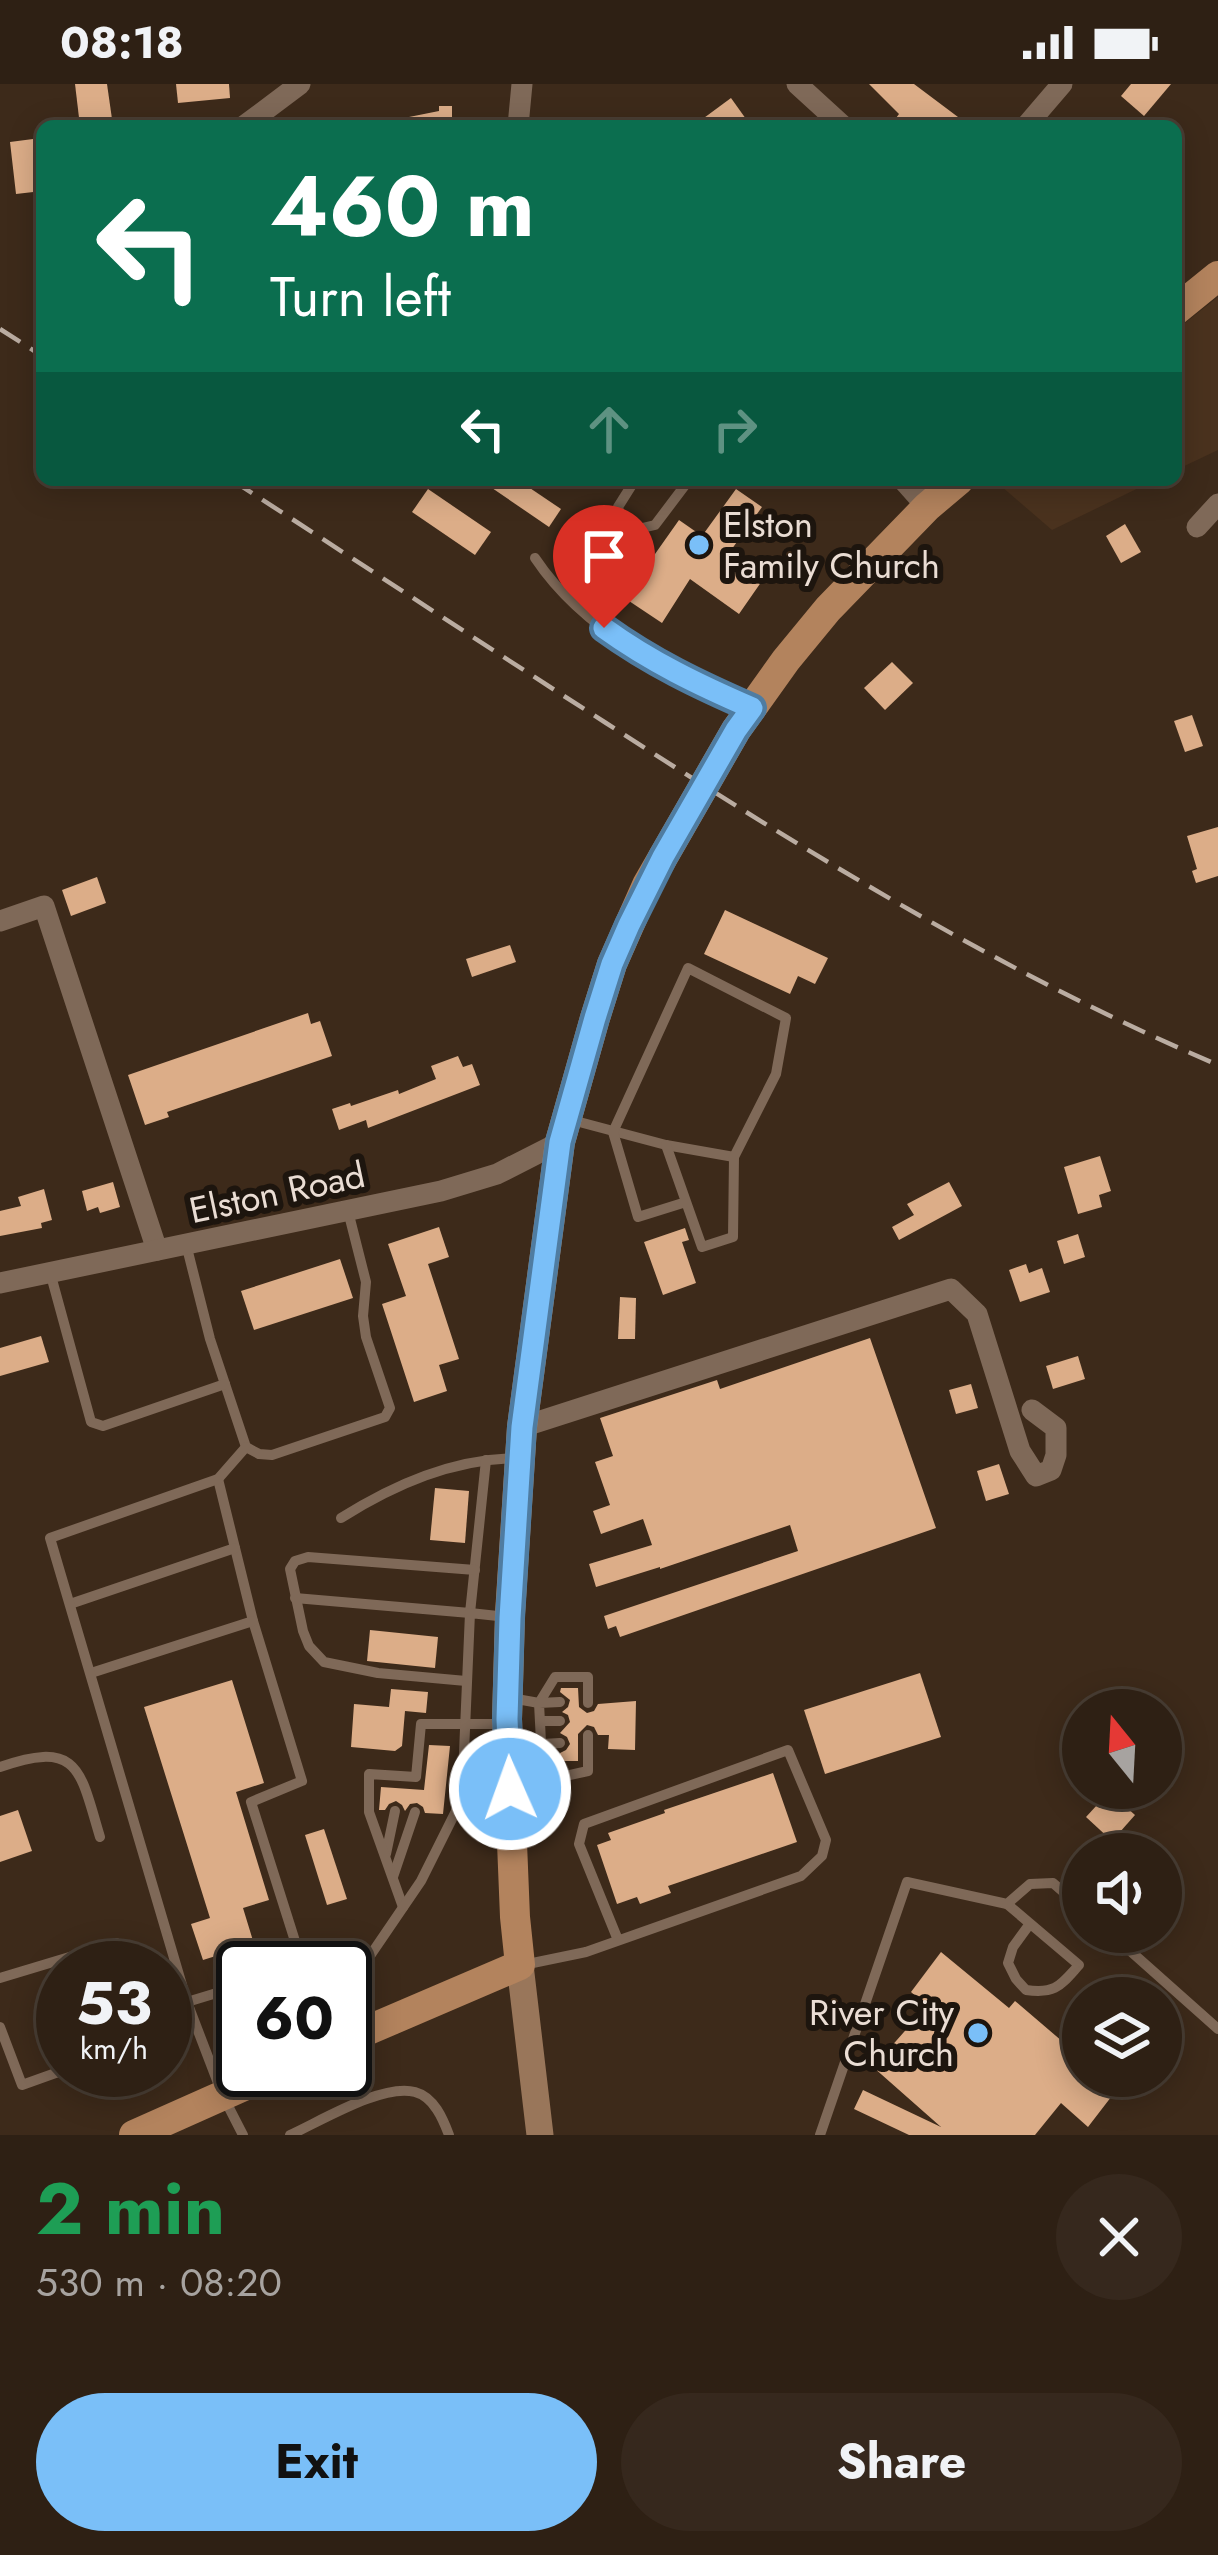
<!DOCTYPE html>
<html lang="en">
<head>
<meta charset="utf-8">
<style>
  body { margin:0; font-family:Jost,sans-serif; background:#36281d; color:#f1f3f6; height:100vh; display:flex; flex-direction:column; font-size:45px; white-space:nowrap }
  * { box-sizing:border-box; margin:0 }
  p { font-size:39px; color:#a7a3a0 }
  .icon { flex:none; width:66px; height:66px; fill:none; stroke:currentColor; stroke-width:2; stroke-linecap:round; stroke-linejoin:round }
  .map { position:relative; height:2051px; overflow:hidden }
  .details { display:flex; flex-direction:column; background:#2e2014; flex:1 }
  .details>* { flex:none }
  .top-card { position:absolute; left:36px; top:36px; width:1146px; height:366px; border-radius:18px; box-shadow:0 6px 30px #0003,0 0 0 3px #493e34; background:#0b6e4f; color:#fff; overflow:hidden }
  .needle { width:78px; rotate:342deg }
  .tools { position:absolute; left:1062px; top:1605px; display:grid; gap:24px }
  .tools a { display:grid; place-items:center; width:120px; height:120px; border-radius:50%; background:#2e2014; box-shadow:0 6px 30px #0003,0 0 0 3px #493e34; font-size:60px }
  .speed { position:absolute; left:36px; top:1857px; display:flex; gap:24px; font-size:60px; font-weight:700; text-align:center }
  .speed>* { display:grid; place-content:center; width:156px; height:156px; border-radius:50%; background:#2e2014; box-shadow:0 6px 30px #0003,0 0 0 3px #493e34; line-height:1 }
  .speed small { font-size:30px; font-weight:400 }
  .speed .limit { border:6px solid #111; border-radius:18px; background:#fff; color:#111 }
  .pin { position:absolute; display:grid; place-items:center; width:102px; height:102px; color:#fff; margin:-123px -51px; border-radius:50% 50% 50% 0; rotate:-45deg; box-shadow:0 0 12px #0007 }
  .pin .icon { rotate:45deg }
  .me { position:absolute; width:132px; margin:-66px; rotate:358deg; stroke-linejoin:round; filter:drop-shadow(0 0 9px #0008) }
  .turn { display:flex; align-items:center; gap:42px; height:252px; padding:0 36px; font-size:54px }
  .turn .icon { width:156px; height:156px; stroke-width:2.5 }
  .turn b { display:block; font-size:84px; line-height:102px }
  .lanes { display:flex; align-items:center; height:114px; padding:0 36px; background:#0003; justify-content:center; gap:60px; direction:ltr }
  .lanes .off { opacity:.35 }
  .round { display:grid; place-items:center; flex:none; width:126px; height:126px; border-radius:63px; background:#36281d }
  .headline { display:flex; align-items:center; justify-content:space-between; height:204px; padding:0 36px }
  h1 { font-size:72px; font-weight:700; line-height:90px; color:#1e9e55 }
  .cta { display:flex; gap:24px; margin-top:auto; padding:24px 36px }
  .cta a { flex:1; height:138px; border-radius:72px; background:#7abff8; color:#111; font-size:48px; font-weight:700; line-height:138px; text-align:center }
  .cta a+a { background:#36281d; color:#f1f3f6 }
  .status { display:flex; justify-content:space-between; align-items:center; height:84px; padding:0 60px; background:#2e2014; direction:ltr }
  .status svg { height:33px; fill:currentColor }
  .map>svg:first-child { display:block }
  .built { fill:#4a321e }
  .building { fill:#dcad88 }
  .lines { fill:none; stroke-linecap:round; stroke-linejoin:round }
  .lane { stroke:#7f6958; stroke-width:10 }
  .street { stroke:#7f6958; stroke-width:21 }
  .secondary { stroke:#99765a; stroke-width:27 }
  .primary { stroke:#b3835d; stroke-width:30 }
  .rail { stroke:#baaca1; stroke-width:4.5; stroke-dasharray:24 12; stroke-linecap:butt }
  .route-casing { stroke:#4f7ca1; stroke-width:30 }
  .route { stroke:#7abff8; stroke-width:21 }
  .poi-dot { fill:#7abff8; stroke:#1d150e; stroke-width:4.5 }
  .labels { text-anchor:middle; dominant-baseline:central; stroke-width:12; stroke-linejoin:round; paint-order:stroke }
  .poi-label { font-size:36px; fill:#eaddd4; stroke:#1d150e; text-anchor:start }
  .street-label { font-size:36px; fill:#eaddd4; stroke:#1d150e }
</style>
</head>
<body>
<div class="status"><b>08:18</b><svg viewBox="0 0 49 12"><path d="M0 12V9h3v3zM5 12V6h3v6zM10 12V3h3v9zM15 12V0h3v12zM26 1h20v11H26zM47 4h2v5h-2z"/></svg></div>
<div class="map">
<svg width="1218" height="2051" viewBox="0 0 1218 2051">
  <rect width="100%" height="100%" fill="#3d2a1a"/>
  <!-- built -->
  <g class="built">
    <polygon points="1218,213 1218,366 1176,386 1176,246"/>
    <polygon points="994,396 1155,396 1052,446"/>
  </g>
  <!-- building -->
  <g class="building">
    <polygon points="75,0 107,0 113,42 80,42"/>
    <polygon points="176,0 229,0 230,14 178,19"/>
    <polygon points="869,0 914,0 970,42 890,42 899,30"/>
    <polygon points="1131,0 1171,0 1144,32 1121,12"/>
    <polygon points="731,14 751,42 693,42"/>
    <polygon points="439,22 452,22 452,42 395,42 394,36 439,27"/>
    <polygon points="33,55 34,63 42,62 42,107 16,110 10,58"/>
    <polygon points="497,396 518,396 561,425 549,443 492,404"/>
    <polygon points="428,405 491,448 475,471 412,428"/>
    <polygon points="736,405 762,423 729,469 764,494 739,530 690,495 662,539 629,517 636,506 617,493 628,477 643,487 679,436 702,452"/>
    <polygon points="1125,440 1141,468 1121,479 1106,452"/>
    <polygon points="892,578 913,599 885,626 864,604"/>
    <polygon points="1192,631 1203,662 1185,668 1174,637"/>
    <polygon points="1218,743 1218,792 1196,799 1192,787 1197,785 1187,752"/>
    <polygon points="97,793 106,819 71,832 62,806"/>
    <polygon points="725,826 828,874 815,900 798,892 790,910 704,870"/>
    <polygon points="510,861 516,878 472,893 466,875"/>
    <polygon points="308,929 311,940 320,937 332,972 167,1028 169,1033 145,1041 128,991"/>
    <polygon points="458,972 463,983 472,980 480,1001 368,1044 366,1036 339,1046 332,1025 350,1019 351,1022 398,1006 399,1010 436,995 431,982"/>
    <polygon points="1100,1072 1111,1107 1099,1111 1102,1123 1078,1130 1064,1083"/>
    <polygon points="113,1098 120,1123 100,1129 98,1123 87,1127 82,1107"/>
    <polygon points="949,1098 962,1122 899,1156 892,1143 914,1131 907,1120"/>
    <polygon points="44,1105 52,1136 41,1139 42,1144 0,1152 0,1127 21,1122 18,1113"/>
    <polygon points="439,1143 449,1173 428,1180 459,1275 439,1281 447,1307 414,1318 382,1220 406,1212 388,1160"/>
    <polygon points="685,1144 689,1156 682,1158 696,1199 663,1211 644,1158"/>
    <polygon points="1078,1150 1085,1173 1064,1180 1057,1157"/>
    <polygon points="340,1175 353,1214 254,1246 241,1207"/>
    <polygon points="1026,1180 1029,1189 1042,1184 1050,1208 1020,1218 1009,1186"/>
    <polygon points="620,1213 636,1214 635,1255 618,1255"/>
    <polygon points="41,1252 49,1278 0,1292 0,1264"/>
    <polygon points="870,1254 936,1444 620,1553 616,1542 608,1545 604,1532 798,1467 790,1441 660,1485 660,1483 596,1503 589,1480 652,1461 643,1435 601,1450 593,1427 610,1421 595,1378 613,1372 600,1334 717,1296 720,1305"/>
    <polygon points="1078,1272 1085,1295 1053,1305 1046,1282"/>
    <polygon points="971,1300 978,1324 956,1330 949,1306"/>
    <polygon points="999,1380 1009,1410 986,1417 977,1387"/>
    <polygon points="435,1404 469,1407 465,1459 430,1456"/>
    <polygon points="370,1546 438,1553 435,1584 367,1577"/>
    <polygon points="920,1589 941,1653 825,1690 804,1626"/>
    <polygon points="232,1596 264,1699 236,1708 269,1816 243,1824 254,1860 203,1876 191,1840 210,1834 144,1623"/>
    <polygon points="561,1604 578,1604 579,1623 587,1629 594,1627 598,1620 636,1617 635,1666 608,1665 609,1651 598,1651 594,1643 587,1641 578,1650 578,1677 560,1677 560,1669 566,1666 570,1660 567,1653 560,1649 570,1638 568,1631 562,1628 568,1623 570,1616 560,1608"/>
    <polygon points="391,1605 428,1608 426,1629 405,1627 402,1662 395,1667 351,1663 354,1620 389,1623"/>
    <polygon points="429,1661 450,1662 443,1730 425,1729 423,1723 417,1719 410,1720 405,1727 402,1721 396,1717 389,1720 385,1726 379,1726 381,1703 424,1706"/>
    <polygon points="773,1689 797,1758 668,1802 671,1809 640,1820 637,1813 617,1820 597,1761 611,1756 608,1749 665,1729 664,1726"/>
    <polygon points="1109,1708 1135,1731 1112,1757 1086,1733"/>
    <polygon points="18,1726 32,1767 0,1778 0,1732"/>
    <polygon points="324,1745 347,1815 327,1821 305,1751"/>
    <polygon points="941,1868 1009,1924 1015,1917 1083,1975 1083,1992 1104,1992 1118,2004 1088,2043 1061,2019 1035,2051 909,2051 854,2025 863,2006 941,2043 873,1983 927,1922 911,1908"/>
  </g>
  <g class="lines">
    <!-- lane -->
    <g class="lane">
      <polyline points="635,396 618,423 620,430 638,445 655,441 689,396"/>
      <path d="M535,474C586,550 669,588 750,623"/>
      <polyline points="568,1035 666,1061 734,1073"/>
      <polyline points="666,1061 702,1163 733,1153 734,1073 776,990 786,934 688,884 613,1048 638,1133 686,1118"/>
      <polyline points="186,1160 210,1255 246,1363 259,1370 272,1371 385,1333 390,1324 366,1253 363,1232 366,1198 348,1127"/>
      <polyline points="50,1188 91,1338 103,1342 225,1300"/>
      <polyline points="218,1395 253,1537 302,1697 251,1718 301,1876 293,1884"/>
      <path d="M341,1434C395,1400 453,1375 517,1374"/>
      <polyline points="295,1514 470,1529 486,1376"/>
      <polyline points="70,1520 235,1464"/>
      <polyline points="91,1589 253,1537"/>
      <polyline points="466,1597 378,1589 324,1578 309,1562 303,1547 290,1485 295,1477 308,1473 475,1486"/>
      <polyline points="511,1614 539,1619 555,1593 588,1593 588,1619"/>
      <polyline points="541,1637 560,1637"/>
      <polyline points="542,1660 560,1659"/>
      <path d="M0,1683C80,1655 80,1687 100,1753"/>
      <polyline points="543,1697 588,1687 588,1651"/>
      <polyline points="513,1704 543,1697 539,1619 560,1618"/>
      <polyline points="386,1770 395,1727"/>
      <polyline points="393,1793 415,1728"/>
      <path d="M1007,1820L1079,1881C1060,1902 1056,1910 1026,1906L1016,1895L1008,1879L1013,1863L1029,1841"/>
      <polyline points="403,1823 369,1728 369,1690 416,1693 421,1640 504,1640"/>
      <polyline points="1109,1848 1218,1945"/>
      <polyline points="523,1881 586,1868 801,1792 822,1772 826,1756 788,1666 584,1740 579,1760 618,1856"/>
      <polyline points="0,1894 116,1859 126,1884"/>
      <polyline points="243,1901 187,1918 223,2012 243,2051"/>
      <polyline points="187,1918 50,1454 218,1395 246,1363"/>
      <polyline points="0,1943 22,2001 64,1986"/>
      <polyline points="359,1944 351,1920 359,1888 421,1797 462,1715 470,1529 507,1533"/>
      <polyline points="165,1949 193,1939"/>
      <path d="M290,2051C321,2037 383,1999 415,2008C434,2013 443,2035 449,2051"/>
      <polyline points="820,2051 907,1798 1007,1820 1030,1800 1053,1799 1083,1825"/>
    </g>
    <!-- street -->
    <g class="street">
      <polyline points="797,0 843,42"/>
      <polyline points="244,42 300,0"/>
      <polyline points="518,42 522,0"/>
      <polyline points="1026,42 1062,0"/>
      <polyline points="903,396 927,423"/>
      <polyline points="1197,443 1218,420"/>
      <polyline points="0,837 44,822 157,1166"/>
      <polyline points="0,1199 441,1107 497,1090 560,1058"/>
      <polyline points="522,1343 951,1205 977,1230 1020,1367 1036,1392 1051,1386 1056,1371 1056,1344 1032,1326"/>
    </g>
    <!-- secondary -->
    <polyline class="secondary" points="520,1881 540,2051"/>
    <!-- primary -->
    <g class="primary">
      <polyline points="1176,226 1218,192"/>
      <polyline points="345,1956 520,1881 515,1833 507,1635 510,1530 522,1343 560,1058 595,934 612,880 647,801 736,646 786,576 828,525 927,423 959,396"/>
      <polyline points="134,2051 280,1986"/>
    </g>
    <!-- rail -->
    <g class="rail">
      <polyline points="0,245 42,272"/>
      <path d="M232,396C357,477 481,559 606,639C803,766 1002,889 1218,981"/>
    </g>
  </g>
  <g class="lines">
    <!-- route casing -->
    <g class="route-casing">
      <path id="route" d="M510,1705L507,1635L510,1534L522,1343L560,1058L595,934L612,880L629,841L663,773L736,646L752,624C699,601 651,578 604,544"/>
    </g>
    <!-- route -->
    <use href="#route" class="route"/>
  </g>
  <!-- markers -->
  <g class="poi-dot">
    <circle cx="699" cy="461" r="12"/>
    <circle cx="978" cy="1949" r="12"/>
  </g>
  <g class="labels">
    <!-- poi labels -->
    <g class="poi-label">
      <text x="723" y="440">Elston<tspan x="723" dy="41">Family Church</tspan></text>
      <text x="954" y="1928" text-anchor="end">River City<tspan x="954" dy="41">Church</tspan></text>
    </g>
    <!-- street labels -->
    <g class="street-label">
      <text transform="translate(277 1108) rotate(-12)">Elston Road</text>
    </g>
  </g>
</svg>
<div class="tools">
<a><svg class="needle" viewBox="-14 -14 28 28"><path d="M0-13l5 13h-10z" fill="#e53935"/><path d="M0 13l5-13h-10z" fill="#a7a3a0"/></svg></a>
<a><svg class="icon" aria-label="sound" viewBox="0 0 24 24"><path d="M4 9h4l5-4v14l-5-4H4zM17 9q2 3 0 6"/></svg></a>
<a><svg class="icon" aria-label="layers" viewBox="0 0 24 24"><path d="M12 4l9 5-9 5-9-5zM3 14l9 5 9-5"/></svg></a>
</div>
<div class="speed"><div>53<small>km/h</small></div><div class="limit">60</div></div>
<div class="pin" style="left:604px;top:544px;background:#d93025"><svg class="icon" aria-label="arrive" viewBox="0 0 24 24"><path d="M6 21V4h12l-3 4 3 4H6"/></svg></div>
<svg class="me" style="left:510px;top:1705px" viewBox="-20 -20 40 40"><circle r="17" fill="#7abff8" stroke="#fff" stroke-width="3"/><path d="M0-11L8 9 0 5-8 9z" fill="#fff"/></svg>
<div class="top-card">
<div class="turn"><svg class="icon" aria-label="left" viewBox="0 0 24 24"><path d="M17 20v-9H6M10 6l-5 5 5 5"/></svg><div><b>460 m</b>Turn left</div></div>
<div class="lanes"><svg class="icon" aria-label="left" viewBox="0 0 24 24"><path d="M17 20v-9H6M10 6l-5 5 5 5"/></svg><svg class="icon off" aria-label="ahead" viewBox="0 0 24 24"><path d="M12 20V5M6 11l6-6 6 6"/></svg><svg class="icon off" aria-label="right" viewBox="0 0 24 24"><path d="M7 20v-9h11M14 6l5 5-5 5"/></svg></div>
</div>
</div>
<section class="details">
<div class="headline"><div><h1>2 min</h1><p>530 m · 08:20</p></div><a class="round"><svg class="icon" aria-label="close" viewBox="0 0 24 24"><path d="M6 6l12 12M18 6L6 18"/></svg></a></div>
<div class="cta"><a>Exit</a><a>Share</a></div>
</section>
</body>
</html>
